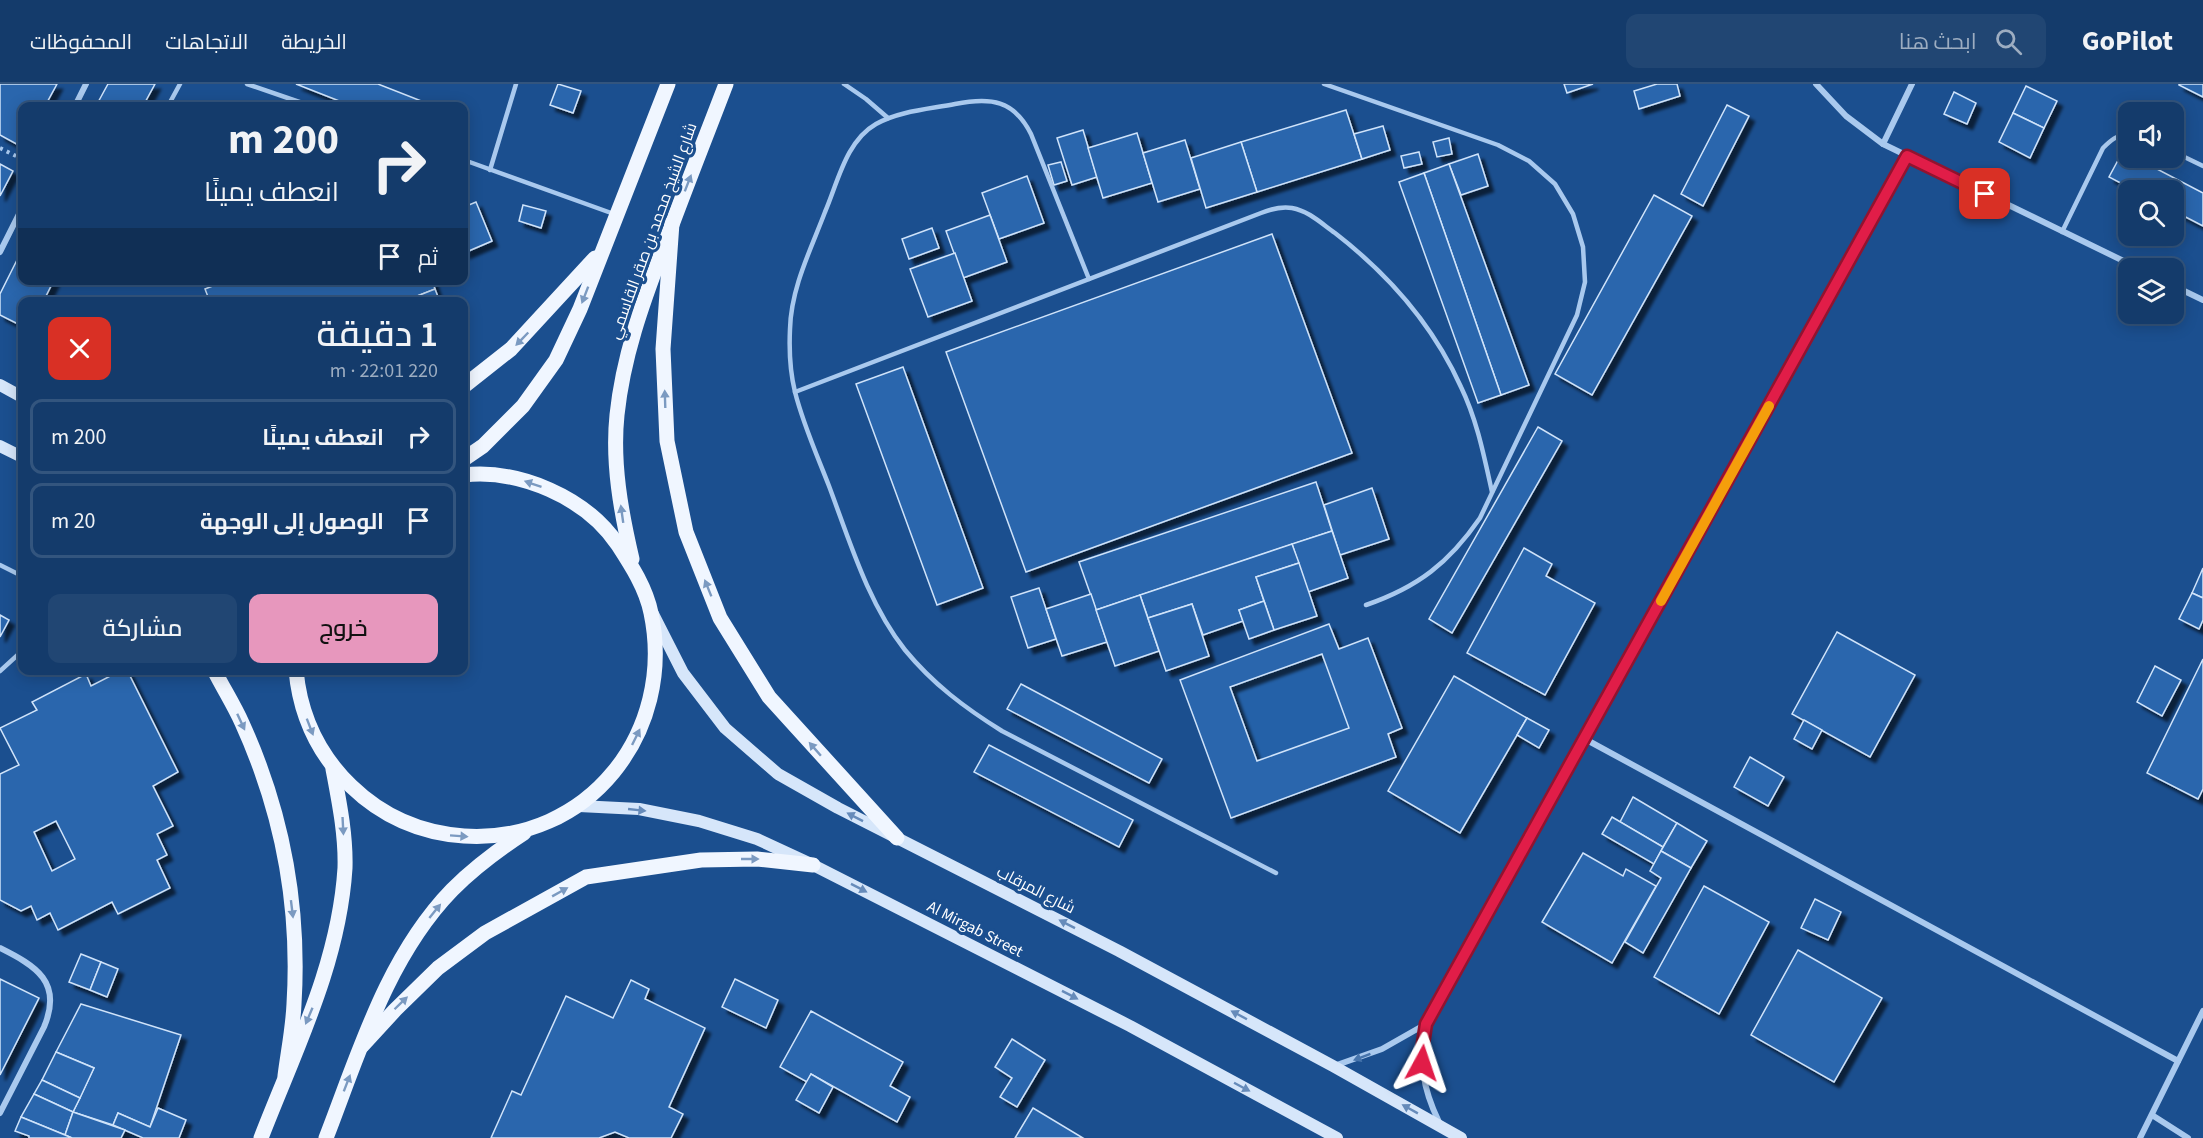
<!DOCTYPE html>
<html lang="ar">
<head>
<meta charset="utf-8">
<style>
  body { margin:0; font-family:"Source Sans 3",Cairo,sans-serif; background:#214673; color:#f1f3f6; direction:rtl; height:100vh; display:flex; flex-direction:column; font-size:22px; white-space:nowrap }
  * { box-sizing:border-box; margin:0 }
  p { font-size:20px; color:#9dadc1 }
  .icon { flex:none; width:33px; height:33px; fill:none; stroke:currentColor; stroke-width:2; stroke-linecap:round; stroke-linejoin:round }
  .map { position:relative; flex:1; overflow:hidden; direction:ltr }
  .drawer { position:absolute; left:18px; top:213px; width:450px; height:378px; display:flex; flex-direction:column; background:#143b6b; border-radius:12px; box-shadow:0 3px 15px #0003,0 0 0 2px #33557e; direction:rtl }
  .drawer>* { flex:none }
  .guide { position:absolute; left:18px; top:18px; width:450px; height:183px; border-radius:12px; box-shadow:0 3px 15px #0003,0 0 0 2px #33557e; direction:rtl; background:#143b6b; color:#f1f3f6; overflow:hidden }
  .fabs { position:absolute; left:2118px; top:18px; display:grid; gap:12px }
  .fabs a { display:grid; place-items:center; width:66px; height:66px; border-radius:12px; background:#143b6b; box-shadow:0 3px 15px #0003,0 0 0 2px #33557e; font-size:30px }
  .pin { position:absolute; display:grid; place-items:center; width:51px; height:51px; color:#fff; margin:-26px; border-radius:12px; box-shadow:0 3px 9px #0006 }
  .me { position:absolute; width:66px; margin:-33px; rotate:5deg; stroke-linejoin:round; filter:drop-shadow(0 0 4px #0008) }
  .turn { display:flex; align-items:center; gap:21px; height:126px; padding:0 30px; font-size:27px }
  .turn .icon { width:78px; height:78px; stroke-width:2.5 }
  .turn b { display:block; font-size:42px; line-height:51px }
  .then { display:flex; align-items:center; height:57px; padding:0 30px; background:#0003; gap:12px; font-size:22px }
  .round { display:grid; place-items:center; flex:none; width:63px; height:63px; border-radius:12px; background:#214673 }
  .summary { display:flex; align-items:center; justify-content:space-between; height:102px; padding:0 30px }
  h1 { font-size:36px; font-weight:600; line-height:45px }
  .primary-button { display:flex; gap:12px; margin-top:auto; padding:12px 30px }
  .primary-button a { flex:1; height:69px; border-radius:12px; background:#e797bd; color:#111; font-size:24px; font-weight:600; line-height:69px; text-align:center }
  .primary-button a+a { background:#214673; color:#f1f3f6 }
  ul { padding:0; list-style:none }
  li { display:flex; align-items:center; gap:18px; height:75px; margin:0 12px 9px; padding:0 18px; border:3px solid #33557e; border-radius:12px }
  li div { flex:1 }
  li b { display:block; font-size:22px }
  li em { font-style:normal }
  header { display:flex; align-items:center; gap:36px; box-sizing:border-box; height:84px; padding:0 30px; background:#143b6b; border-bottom:2px solid #33557e }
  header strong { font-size:28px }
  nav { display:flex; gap:33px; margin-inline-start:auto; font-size:21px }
  .search { width:420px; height:54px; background:#214673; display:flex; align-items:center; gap:15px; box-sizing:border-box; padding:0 21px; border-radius:12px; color:#9dadc1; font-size:22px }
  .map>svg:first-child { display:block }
  .green { fill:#2461a8 }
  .building { fill:#2a66ad; stroke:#cfe3fa; stroke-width:1.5; fill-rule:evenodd; filter:url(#shadow) }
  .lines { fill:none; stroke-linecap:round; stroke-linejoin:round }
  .path { stroke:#a9c9ee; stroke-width:4; stroke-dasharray:3 4.5; stroke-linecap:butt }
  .lane { stroke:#a9c9ee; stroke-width:4.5 }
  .street { stroke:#a9c9ee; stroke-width:6 }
  .secondary { stroke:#d6e6fa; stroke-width:12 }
  .primary { stroke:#f0f6ff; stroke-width:15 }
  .oneway { fill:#7b9ac1 }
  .oneway2 { fill:#668bba }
  .oneway3 { fill:#4674ac }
  .route-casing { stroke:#92132f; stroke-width:15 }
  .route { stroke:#e11d48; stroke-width:10 }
  .slow { stroke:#f59e0b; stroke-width:10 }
  .labels { text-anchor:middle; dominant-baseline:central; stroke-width:6; stroke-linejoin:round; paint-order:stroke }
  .street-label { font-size:16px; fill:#fff; stroke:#1b4f8f }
</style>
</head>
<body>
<header>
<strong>GoPilot</strong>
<div class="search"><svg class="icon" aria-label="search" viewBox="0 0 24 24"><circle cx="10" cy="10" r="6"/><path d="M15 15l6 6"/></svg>ابحث هنا</div>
<nav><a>الخريطة</a><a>الاتجاهات</a><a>المحفوظات</a></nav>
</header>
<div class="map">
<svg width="2203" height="1054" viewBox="0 0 2203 1054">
  <defs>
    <filter id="shadow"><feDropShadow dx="5.5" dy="5.5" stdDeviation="1.5" flood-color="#0009"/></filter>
  </defs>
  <rect width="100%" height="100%" fill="#1b4f8f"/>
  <!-- green -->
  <polygon class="green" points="1322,570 1349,644 1257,677 1230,603"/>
  <!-- building -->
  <g class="building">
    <polygon points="0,0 57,0 45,22 22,22 22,63 0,51"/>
    <polygon points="108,0 155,0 143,22 96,22"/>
    <polygon points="296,0 378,0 434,22 352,22"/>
    <polygon points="558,0 581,7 573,29 550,21"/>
    <polygon points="1564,0 1593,0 1567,9"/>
    <polygon points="1657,0 1677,0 1680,12 1639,25 1634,7"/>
    <polygon points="2203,0 2203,13 2179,1 2179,0"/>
    <polygon points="2026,2 2057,17 2044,44 2013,29"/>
    <polygon points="1954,8 1976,19 1967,40 1944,30"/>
    <polygon points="1727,21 1749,32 1703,122 1681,110"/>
    <polygon points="1346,26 1362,75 1257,108 1241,58"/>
    <polygon points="2013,29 2044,44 2030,74 1999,58"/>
    <polygon points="1383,42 1390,66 1362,75 1354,50"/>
    <polygon points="1083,46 1097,93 1072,101 1057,54"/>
    <polygon points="1137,49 1152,99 1103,114 1088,64"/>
    <polygon points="1449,54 1452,70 1437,73 1433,58"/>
    <polygon points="1185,56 1200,105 1158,118 1143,69"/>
    <polygon points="1241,58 1257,108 1206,124 1191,74"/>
    <polygon points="2123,67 2128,70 2128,74 2136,74 2203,109 2203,142 2174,127 2174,106 2134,106 2109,93"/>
    <polygon points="1419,68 1422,80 1404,84 1401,72"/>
    <polygon points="1478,70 1488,102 1461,111 1449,80"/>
    <polygon points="1061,78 1067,97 1054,101 1048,81"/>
    <polygon points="0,80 13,87 0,112"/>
    <polygon points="1449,80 1529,301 1501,311 1424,89"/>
    <polygon points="1424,89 1501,311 1478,319 1399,98"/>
    <polygon points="1027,92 1044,139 999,155 982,109"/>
    <polygon points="1654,111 1692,132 1592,311 1555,290"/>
    <polygon points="476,118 492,157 464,169 464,123"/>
    <polygon points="523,121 546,127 541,144 519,137"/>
    <polygon points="990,131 1007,178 963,194 946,147"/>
    <polygon points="932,144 939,164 909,175 902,155"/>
    <polygon points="1272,150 1352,369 1026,488 946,268"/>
    <polygon points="22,166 22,196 54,196 43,218 22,218 22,242 0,231 0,210"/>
    <polygon points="955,169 972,217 928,233 910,185"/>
    <polygon points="228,196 432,196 435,205 402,218 210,218 205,205"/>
    <polygon points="435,205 440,218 402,218"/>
    <polygon points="903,283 983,504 937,521 856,300"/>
    <polygon points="1538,343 1562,357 1452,549 1429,535"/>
    <polygon points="1316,398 1332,447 1096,526 1079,478"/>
    <polygon points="1372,404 1389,455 1340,471 1324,421"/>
    <polygon points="1332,447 1348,494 1308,508 1292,460"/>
    <polygon points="1292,460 1299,479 1256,493 1264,517 1239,526 1243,537 1203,551 1192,520 1148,534 1140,511"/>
    <polygon points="1524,464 1552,480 1546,492 1595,519 1545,611 1467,569"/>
    <polygon points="1299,479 1317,532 1274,546 1256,493"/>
    <polygon points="2203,484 2203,514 2192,509"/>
    <polygon points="1039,504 1056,555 1028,564 1011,513"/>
    <polygon points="2192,509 2203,514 2203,536 2199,545 2179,535"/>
    <polygon points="1091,510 1107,558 1062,572 1046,525"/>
    <polygon points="1140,511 1159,567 1115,582 1096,526"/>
    <polygon points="1264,517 1274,546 1249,555 1239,526"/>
    <polygon points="1192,520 1209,572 1166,587 1148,534"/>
    <polygon points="0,531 9,536 0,553"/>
    <path d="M1329,540L1339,565L1368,554L1402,644L1388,650L1396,673L1231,734L1180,596ZM1322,570L1349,644L1257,677L1230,603Z"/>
    <polygon points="1837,548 1915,591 1870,673 1792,630"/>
    <polygon points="2203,575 2203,705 2198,715 2147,689"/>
    <polygon points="2155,582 2181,596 2162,632 2137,618"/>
    <path d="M122,586H127L178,688L153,702L173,742L157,750L167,771L157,776L170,804L118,830L112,818L58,846L50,829L37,836L31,822L21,827L0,816V690L19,681L0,644L37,626L32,618L86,590L91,602ZM56,737L75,775L52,787L34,748Z"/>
    <polygon points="1454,592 1527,634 1460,749 1388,707"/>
    <polygon points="1021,600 1162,675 1149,699 1007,625"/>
    <polygon points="1527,634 1549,646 1539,664 1517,651"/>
    <polygon points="1804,636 1822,646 1812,665 1794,655"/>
    <polygon points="989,661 1133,736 1119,763 974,688"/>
    <polygon points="1750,673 1784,693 1768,722 1734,703"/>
    <polygon points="1633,713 1677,739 1663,763 1620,738"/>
    <polygon points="1612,733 1663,763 1654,780 1602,750"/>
    <polygon points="1677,739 1707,757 1691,784 1661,767"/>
    <polygon points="1661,767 1691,784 1643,869 1625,858 1661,794 1650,787"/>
    <polygon points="1583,769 1623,792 1626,785 1656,802 1612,879 1542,838"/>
    <polygon points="1704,802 1769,838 1719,930 1654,893"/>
    <polygon points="1815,815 1841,828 1828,856 1801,844"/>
    <polygon points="1798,866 1882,914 1834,998 1751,951"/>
    <polygon points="81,870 101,878 90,906 69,898"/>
    <polygon points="101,878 118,885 107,913 90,906"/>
    <polygon points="0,895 39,914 0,991"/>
    <polygon points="735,895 778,916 766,944 722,923"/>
    <polygon points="631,896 649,905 645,915 705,944 669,1023 683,1030 671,1054 629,1054 615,1048 599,1054 491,1054 512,1007 521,1011 566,912 613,934"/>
    <polygon points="81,920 181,951 150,1043 118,1029 113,1041 73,1028 94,984 56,968"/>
    <polygon points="811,927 903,978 890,1002 910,1013 897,1038 811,990 807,998 780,983"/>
    <polygon points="1012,955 1045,976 1017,1023 1000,1013 1012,994 995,983"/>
    <polygon points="56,968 94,984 80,1014 42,996"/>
    <polygon points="811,990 833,1003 819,1029 796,1016"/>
    <polygon points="42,996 80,1014 73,1028 34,1010"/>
    <polygon points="34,1010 73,1028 65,1051 21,1033"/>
    <polygon points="158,1024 186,1036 179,1054 143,1054 113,1041 118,1029 150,1043"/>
    <polygon points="1033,1024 1083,1054 1015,1054"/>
    <polygon points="73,1028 125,1046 121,1054 72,1054 65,1051"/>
    <polygon points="21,1033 65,1051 72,1054 29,1054 29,1052 15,1047"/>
  </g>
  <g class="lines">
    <!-- path -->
    <polyline class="path" points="0,64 22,75"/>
    <!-- lane -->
    <g class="lane">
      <polyline points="247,0 311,22"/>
      <polyline points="844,0 866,15 888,34"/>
      <path d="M1324,0L1498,61L1529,77L1555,100L1573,130L1583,163L1585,198L1577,231L1480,434C1449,479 1418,503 1366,521"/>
      <polyline points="168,22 180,0"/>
      <polyline points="2174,68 2203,82"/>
      <polyline points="464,76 614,130"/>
      <polyline points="490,86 516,0"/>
      <path d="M2062,148L2103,64C2111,56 2117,51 2128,50"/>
      <path d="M1089,195L1031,50C1014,16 991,13 955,20C930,25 899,27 876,40C846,57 838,98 825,128C811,165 791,204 790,245C789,266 790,288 795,308C803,340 817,371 829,402C850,458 868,519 905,566C933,600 965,624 1002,647L1276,789"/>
      <polyline points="143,196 143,197"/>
      <path d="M795,308L1261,129C1271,125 1281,122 1292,124C1309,127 1322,140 1335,149C1388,190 1433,241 1461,303C1477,336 1484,372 1492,408"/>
      <polyline points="0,481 22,492"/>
      <polyline points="0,587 22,567"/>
    </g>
    <!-- street -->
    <g class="street">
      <polyline points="1816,0 1846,32 1883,60 2138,184"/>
      <polyline points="75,22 86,0"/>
      <polyline points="1883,60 1912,0"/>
      <polyline points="0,168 22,124"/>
      <polyline points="2174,202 2203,216"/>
      <polyline points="1585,655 2178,977"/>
      <path d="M0,864C36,882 63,898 44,943L0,1029"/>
      <polyline points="1334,982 1382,965 1426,940"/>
      <polyline points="2152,1031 2188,1054"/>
      <path d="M1439,1038C1422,1003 1419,978 1426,940L1907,72"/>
      <polyline points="2140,1054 2203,927"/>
    </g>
    <!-- secondary -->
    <g class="secondary">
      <polyline points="0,301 22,313"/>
      <polyline points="0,362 22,373"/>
      <polyline points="653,530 683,589 725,644 778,690 838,724 1119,867 1333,982 1461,1054"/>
      <polyline points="579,722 639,725 699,737 757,755 813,781 1130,942 1337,1054"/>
    </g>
    <!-- primary -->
    <g class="primary">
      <polyline points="672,139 663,265 667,357 686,448 720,534 769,613 897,754"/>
      <polyline points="464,302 511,265 595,174"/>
      <polyline points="464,375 483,362 523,322 556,276 580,225 668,0"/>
      <path d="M632,475C621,428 612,379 617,331C623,273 642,220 663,165C683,110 705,55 726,0"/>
      <path d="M214,586C223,604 234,621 242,639C282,727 300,823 294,920C293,944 288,968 285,992"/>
      <path d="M296,586C300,631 319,671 351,702C382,732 421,749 464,752C588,760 676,648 651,529C646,504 631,481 618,461C586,413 519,385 464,391"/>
      <polyline points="362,962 395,926 438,884 485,849 586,793 701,776 757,775 813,781"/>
      <path d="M261,1054C295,966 339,880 345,784C346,751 339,717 333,685"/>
      <path d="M326,1054C359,969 387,873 452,806C474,784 498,766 524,749"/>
    </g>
  </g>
  <!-- one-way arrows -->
  <defs><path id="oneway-solid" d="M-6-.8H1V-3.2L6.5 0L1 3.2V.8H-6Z" transform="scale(1.5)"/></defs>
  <g class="oneway">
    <use href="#oneway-solid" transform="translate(688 99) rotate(-69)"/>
    <use href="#oneway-solid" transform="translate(585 211) rotate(111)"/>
    <use href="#oneway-solid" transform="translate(522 255) rotate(134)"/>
    <use href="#oneway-solid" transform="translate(665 315) rotate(-92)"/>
    <use href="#oneway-solid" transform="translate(533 400) rotate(-161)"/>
    <use href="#oneway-solid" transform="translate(622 430) rotate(-98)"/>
    <use href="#oneway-solid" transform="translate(708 504) rotate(-112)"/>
    <use href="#oneway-solid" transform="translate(241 638) rotate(65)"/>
    <use href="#oneway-solid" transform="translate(310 643) rotate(69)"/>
    <use href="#oneway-solid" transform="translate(636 653) rotate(-64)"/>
    <use href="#oneway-solid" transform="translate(815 665) rotate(-131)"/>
    <use href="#oneway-solid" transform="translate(343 742) rotate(87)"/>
    <use href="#oneway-solid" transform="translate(459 752) rotate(4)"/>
    <use href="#oneway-solid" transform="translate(750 775)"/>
    <use href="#oneway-solid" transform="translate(560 808) rotate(-29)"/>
    <use href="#oneway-solid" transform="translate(292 825) rotate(83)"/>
    <use href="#oneway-solid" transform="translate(435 827) rotate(-51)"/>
    <use href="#oneway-solid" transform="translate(401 919) rotate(-44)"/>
    <use href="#oneway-solid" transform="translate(309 932) rotate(113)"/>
    <use href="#oneway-solid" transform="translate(347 999) rotate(-69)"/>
  </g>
  <g class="oneway2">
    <use href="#oneway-solid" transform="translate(637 726) rotate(6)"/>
    <use href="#oneway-solid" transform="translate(855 733) rotate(-153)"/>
    <use href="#oneway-solid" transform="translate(859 804) rotate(27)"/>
    <use href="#oneway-solid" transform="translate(1067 840) rotate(-153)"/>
    <use href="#oneway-solid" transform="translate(1070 911) rotate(27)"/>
    <use href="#oneway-solid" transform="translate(1239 931) rotate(-152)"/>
    <use href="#oneway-solid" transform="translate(1242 1003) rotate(28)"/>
    <use href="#oneway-solid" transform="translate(1410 1025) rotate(-151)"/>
  </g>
  <use class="oneway3" href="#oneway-solid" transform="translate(1362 973) rotate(159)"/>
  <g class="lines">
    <!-- route casing -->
    <g class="route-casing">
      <polyline id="route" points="1422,979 1422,966 1426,940 1907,72 1985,110"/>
    </g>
    <!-- route -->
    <use href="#route" class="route"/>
    <!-- slow -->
    <polyline class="slow" points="1661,517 1769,322"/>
  </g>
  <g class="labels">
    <!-- street labels -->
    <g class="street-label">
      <text transform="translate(653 147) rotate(-70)">شارع الشيخ محمد بن صقر القاسمي</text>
      <text transform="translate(1036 806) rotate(27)">شارع المرقاب</text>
      <text transform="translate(975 845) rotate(27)">Al Mirgab Street</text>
    </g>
  </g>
</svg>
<div class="fabs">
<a><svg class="icon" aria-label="sound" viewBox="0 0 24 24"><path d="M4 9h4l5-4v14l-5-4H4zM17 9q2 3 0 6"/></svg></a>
<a><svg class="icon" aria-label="search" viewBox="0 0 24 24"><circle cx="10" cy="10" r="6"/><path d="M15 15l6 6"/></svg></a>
<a><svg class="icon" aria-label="layers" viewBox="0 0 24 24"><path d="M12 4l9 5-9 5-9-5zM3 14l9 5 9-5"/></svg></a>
</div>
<div class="pin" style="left:1985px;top:110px;background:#d93025"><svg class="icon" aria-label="arrive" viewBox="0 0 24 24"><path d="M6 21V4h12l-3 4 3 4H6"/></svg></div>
<svg class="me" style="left:1422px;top:979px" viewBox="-20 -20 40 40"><path d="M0-17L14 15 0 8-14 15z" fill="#e11d48" stroke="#fff" stroke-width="4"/></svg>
<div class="guide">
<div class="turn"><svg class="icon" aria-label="right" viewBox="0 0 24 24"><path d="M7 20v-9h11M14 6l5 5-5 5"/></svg><div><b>200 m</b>انعطف يمينًا</div></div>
<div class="then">ثم<svg class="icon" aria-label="arrive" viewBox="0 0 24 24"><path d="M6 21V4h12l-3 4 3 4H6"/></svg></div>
</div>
<section class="drawer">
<div class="summary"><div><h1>1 دقيقة</h1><p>220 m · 22:01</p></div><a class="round" style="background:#d93025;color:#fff"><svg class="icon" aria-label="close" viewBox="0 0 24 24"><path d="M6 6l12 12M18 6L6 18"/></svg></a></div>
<ul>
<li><svg class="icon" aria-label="right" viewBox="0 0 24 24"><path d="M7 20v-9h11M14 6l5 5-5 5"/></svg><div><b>انعطف يمينًا</b></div><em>200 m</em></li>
<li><svg class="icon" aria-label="arrive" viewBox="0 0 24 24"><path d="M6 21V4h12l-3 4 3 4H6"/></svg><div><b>الوصول إلى الوجهة</b></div><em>20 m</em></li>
</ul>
<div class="primary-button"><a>خروج</a><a>مشاركة</a></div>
</section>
</div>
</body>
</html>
